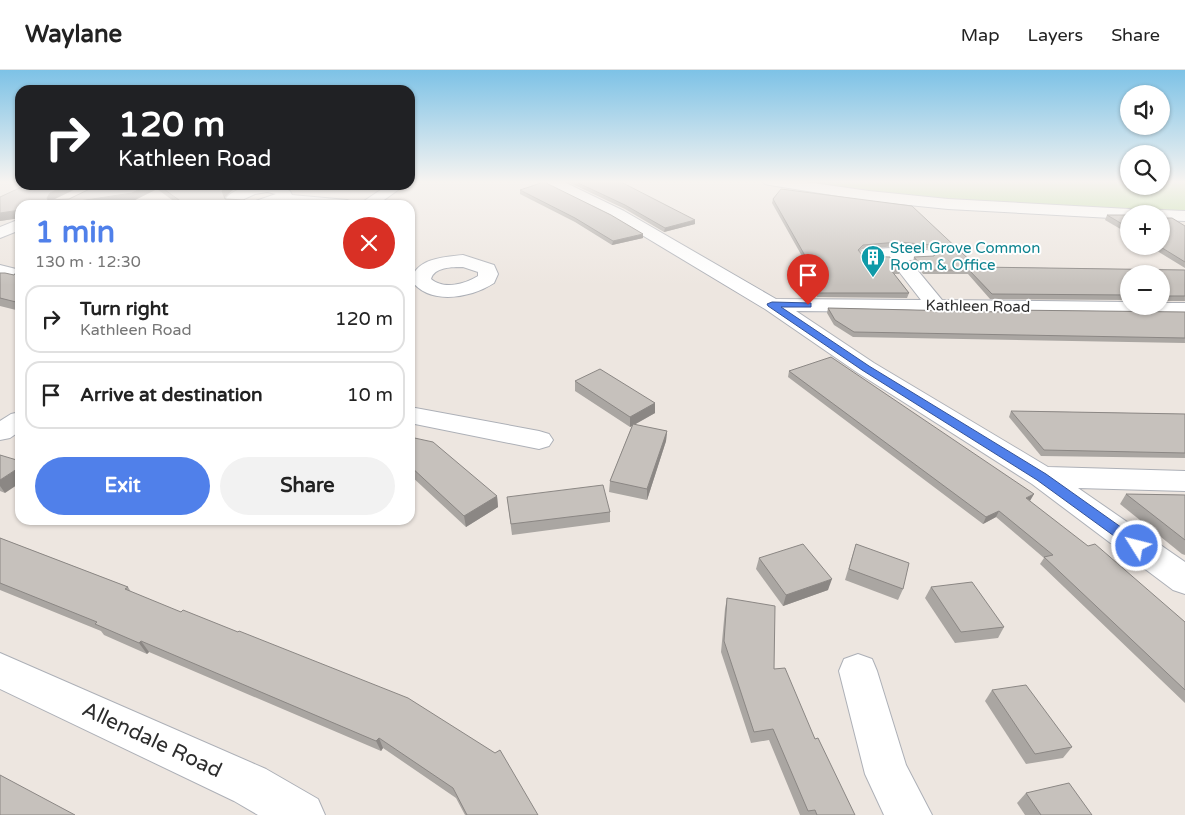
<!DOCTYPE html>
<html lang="en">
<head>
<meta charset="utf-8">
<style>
  body { margin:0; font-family:"Varela Round",sans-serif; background:#f2f2f2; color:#222; height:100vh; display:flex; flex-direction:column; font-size:19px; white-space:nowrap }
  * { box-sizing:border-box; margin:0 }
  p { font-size:16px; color:#767676 }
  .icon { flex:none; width:28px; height:28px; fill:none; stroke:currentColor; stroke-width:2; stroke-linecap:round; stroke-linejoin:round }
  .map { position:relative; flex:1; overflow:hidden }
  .panel { position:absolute; left:15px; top:130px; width:400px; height:325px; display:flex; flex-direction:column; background:#fff; border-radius:15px; box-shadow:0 1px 4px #0004 }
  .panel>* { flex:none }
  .hud { position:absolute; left:15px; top:15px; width:400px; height:105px; border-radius:15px; box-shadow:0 1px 4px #0004; background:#202124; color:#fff; overflow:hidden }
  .tools { position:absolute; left:1120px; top:15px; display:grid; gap:10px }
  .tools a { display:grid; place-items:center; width:50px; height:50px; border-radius:50%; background:#fff; box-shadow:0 1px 4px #0004; font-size:25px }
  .pin { position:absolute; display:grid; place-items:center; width:42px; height:42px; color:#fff; margin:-51px -21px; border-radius:50% 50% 50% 0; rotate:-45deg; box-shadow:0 0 5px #0007 }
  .pin .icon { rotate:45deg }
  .me { position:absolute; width:55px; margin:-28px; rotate:306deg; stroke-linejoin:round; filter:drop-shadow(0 0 4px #0008) }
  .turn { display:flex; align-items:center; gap:18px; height:105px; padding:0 20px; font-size:22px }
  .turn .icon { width:65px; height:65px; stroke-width:2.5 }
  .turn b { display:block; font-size:35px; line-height:42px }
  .round { display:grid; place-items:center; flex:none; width:52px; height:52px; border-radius:26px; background:#f2f2f2 }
  .overview { display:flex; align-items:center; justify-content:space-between; height:85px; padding:0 20px }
  h1 { font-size:30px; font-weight:700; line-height:38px; color:#5080ea }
  .cta { display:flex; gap:10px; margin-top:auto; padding:10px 20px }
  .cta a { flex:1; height:58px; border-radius:30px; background:#5080ea; color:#fff; font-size:20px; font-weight:700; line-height:58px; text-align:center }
  .cta a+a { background:#f2f2f2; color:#222 }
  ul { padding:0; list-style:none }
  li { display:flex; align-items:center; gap:15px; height:68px; margin:0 10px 8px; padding:0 10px; border:2px solid #e0e0e0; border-radius:15px }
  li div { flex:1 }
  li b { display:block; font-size:19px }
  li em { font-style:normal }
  header { display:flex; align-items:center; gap:30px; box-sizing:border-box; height:70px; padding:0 25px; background:#fff; border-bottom:1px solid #e0e0e0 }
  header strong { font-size:24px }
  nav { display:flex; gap:28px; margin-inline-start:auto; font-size:18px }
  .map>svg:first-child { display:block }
  .green { fill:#bedea2 }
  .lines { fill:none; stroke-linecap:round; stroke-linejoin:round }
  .minor-casing { stroke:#adb0b7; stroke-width:2 }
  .minor { fill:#fff; fill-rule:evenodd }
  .wall { fill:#aaa6a2 }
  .shaded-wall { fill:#8b8784 }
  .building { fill:#c6c1bc; stroke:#8b8784 }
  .route { fill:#5080ea; stroke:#345398 }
  .labels { text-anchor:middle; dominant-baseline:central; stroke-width:4; stroke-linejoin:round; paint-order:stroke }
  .far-culture-label { font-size:15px; fill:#0d838f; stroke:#fff; text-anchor:start }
  .far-street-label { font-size:15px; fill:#2d2d2d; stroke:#fff }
  .near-street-label { font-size:21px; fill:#2d2d2d; stroke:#fff }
</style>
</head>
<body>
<header>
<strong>Waylane</strong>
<nav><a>Map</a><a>Layers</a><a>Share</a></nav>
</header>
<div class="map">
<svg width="1185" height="745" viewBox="0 0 1185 745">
  <rect width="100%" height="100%" fill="#ede6e0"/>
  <!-- green -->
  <polygon class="green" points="795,111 1129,111 1129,116 1161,116 1161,111 1185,111 1185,143 912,128"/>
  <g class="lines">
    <!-- minor casing -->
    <g class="minor-casing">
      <g id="minor">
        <path d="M543,111H562L624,141L776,229L921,230L890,190L862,189L859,185L862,181C877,177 916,177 931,181L934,185L931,189L909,190L942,230L1129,232V236H1161V233H1185V245L796,241L874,293L1048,397L1185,401V421L1078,418L1185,492V524L1173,520L1032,414L858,303L765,239L612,147L545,114Z"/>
        <polygon points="763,111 799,111 869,121 948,129 1129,139 1135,141 1137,144 1129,144 1129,149 948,139 869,131 770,115 765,114"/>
        <path d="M254,115H277L290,121L292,125L347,130L353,132L355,135H229L226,128C233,120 244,117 254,115ZM267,122L276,124L250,133L242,130L255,124Z"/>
        <polygon points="388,115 405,115 377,135 358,135"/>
        <polygon points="1161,140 1185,141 1185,151 1161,150 1161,144 1154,144"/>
        <polygon points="20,149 20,160 0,168 0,157"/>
        <path d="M463,185L494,195L498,204L494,213C471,228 429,236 411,210C417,188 444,187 463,185ZM463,197L478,202V206C465,214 444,220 431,209C434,197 452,197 463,197Z"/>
        <polygon points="0,195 20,200 20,212 0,207"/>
        <polygon points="410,337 539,361 549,364 553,370 549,376 539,379 410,353"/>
        <polygon points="20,342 20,361 10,368 0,370 0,351 11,344"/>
        <polygon points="0,583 266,699 318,729 325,745 258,745 234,731 0,619"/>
        <polygon points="858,584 872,589 877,601 906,695 932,745 884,745 865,704 839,601 844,589"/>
      </g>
    </g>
    <!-- minor -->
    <use href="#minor" class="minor"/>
  </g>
  <!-- wall -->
  <g class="wall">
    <polygon points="566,111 619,111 695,154 664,162 625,139"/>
    <polygon points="98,115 248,115 234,119 224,127 225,129 245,130 247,135 179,135 157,119 135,130 20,135 20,148 0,151 0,127 55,130 69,129"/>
    <polygon points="520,120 643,168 612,175 575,152 520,124"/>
    <polygon points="773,129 912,136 977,197 1185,200 1185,231 1161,231 1161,204 1129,204 1129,230 990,229 968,204 923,204 913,192 914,187 934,186 935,184 931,179 897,176 862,179 859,182 863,186 900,200 899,204 894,204 909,223 907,228 817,227 808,212 809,207 816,211 772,133"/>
    <polygon points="1107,145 1129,145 1129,164 1105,150"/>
    <polygon points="1163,148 1185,156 1185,198 1149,176 1161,176"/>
    <polygon points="20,200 20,241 0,236 0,203 14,205"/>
    <polygon points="828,238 1006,242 1007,240 1185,242 1185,273 853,267 834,255 827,243"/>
    <polygon points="789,301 1029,431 1185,552 1185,633 1040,494 1044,488 996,447 983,454 788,307"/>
    <polygon points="575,311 655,333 655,343 634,355 667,361 666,371 647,430 609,422 610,411 632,356 630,357 575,321"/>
    <polygon points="1011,341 1185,344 1185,388 1041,386 1009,347"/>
    <polygon points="410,367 497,426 498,437 466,457 410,405"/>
    <polygon points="0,385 5,423 0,421"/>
    <polygon points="1126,424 1185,425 1185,485 1182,484 1120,434"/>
    <polygon points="507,427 610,442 610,452 512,465"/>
    <polygon points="0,468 128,517 131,522 538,745 465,745 456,728 383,678 381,681 149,582 147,584 104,565 101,561 0,520"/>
    <polygon points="856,474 903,519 898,530 845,510"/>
    <polygon points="759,488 828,520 783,536 756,499"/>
    <polygon points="931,517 1004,557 998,568 955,573 925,528"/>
    <polygon points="727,528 774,599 815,669 855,745 800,745 769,670 751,673 721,582 725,539"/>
    <polygon points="992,620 1072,677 1063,688 1026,694 985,631"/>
    <polygon points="1026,723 1092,745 1025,745 1017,733"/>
  </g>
  <!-- shaded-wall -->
  <g class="shaded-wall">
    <polygon points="67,115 84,115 53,130 50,135 47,128 50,123"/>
    <polygon points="148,115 155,115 157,119 135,130 104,135 53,135"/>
    <polygon points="229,115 248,115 234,119 224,128 222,121"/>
    <polygon points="245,130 247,135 234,135"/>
    <polygon points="20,140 20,148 0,151 0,143"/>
    <polygon points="695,150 695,154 664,162 665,158"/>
    <polygon points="643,164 643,168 612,175 613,171"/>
    <polygon points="655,333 655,343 630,357 630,347"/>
    <polygon points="667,361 666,371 647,430 647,419"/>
    <polygon points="20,397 20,413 5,423 0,416 0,410"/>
    <polygon points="1034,424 1030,431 1026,428"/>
    <polygon points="497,426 498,437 466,457 464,446"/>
    <polygon points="999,441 996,447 983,454 986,447"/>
    <polygon points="832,509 828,520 783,536 786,525"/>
    <polygon points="141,571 149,582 147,584 139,573"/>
    <polygon points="379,668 383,678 381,681 376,671"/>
  </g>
  <!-- building -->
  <g class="building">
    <polygon points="574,111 619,111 695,150 665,158 625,135"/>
    <polygon points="544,112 611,145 643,164 613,171 575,148 520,120"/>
    <polygon points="26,115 67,115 50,123 47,128 48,130 69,129 98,115 148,115 132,123 53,135 20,135 20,140 0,143 0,127"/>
    <polygon points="158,115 229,115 222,121 225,129 245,130 234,135 186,135"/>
    <polygon points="781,119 912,136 977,197 1185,200 1185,226 1164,226 1161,229 1161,204 1129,204 1129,225 992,224 969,200 925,200 914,187 934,186 937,180 933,175 898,172 863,175 858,180 863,186 890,187 900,200 891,200 909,223 818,223 809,207 821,214 773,129"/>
    <polygon points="1107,145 1129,145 1129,158"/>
    <polygon points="1161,145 1163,148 1172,148 1185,156 1185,192 1159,176 1161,176"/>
    <polygon points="20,200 20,233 0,228 0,203 5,203 14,205 17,201"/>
    <polygon points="828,238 1001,242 1009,242 1007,240 1185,242 1185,268 854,262 835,250"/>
    <polygon points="831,287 1034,424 1026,428 1088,476 1095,474 1185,552 1185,620 1044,487 1053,485 999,441 986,447 789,301"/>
    <polygon points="600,299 655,333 630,347 575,311"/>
    <polygon points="1011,341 1185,344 1185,383 1044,380"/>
    <polygon points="633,354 667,361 647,419 610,411"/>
    <polygon points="410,367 433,372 497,426 464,446 410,396"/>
    <polygon points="0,385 20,391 20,397 0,410"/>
    <polygon points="603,415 610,442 511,454 507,427"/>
    <polygon points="1126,424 1185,425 1185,470"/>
    <polygon points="0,468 128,517 125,519 181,542 183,540 238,562 239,561 408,628 495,683 500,680 538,745 467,745 453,718 379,668 376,671 141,571 139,573 95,554 97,552 0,513"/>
    <polygon points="803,474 832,509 786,525 759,488"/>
    <polygon points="856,474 909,493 903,519 849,499"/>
    <polygon points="972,512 1004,557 961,562 931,517"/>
    <polygon points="727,528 775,536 774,599 785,598 815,669 818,668 855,745 817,745 815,740 808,741 773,659 754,662 724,571"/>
    <polygon points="1026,615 1072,677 1035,684 992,620"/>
    <polygon points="0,705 75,745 0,745"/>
    <polygon points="1069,713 1092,745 1041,745 1026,723"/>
  </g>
  <!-- sky -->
  <linearGradient id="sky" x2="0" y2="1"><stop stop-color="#7dc2e6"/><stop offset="0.52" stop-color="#f7f4f1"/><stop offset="1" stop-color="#f7f4f1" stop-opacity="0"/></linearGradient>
  <rect width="1185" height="215" fill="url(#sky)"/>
  <!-- route -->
  <polygon class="route" points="772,232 811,233 811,237 781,237 869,296 1046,404 1142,472 1144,476 1142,479 1132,479 1037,410 862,300 768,236 767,234"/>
  <!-- icons -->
  <defs>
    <g id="building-pin" transform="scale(1.25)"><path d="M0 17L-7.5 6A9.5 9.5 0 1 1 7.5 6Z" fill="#0f9aa8" stroke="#fff"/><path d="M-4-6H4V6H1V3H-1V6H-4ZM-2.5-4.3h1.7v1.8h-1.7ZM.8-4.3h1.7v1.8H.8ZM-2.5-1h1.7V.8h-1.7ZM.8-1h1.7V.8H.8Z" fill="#fff"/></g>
  </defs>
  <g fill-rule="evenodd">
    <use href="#building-pin" x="873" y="187"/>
  </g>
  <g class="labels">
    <!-- far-culture labels -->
    <g class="far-culture-label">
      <text x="890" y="178">Steel Grove Common<tspan x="890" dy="17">Room &amp; Office</tspan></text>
    </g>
    <!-- far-street labels -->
    <g class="far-street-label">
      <text transform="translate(978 236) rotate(1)">Kathleen Road</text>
    </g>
    <!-- near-street labels -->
    <g class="near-street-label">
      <text transform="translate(152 670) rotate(25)">Allendale Road</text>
    </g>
  </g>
</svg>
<div class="tools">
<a><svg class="icon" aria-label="sound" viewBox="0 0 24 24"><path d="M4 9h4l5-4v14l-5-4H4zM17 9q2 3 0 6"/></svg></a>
<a><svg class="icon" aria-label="search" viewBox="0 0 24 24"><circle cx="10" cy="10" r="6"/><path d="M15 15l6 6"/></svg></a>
<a>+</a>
<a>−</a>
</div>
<div class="pin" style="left:808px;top:235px;background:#d93025"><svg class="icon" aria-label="arrive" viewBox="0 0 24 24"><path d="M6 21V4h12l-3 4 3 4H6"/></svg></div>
<svg class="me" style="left:1137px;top:476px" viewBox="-20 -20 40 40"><circle r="17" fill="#5080ea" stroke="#fff" stroke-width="3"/><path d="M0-11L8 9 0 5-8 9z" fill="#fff"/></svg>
<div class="hud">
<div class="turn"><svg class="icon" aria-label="right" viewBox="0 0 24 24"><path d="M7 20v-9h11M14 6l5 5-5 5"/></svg><div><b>120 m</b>Kathleen Road</div></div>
</div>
<section class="panel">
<div class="overview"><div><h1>1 min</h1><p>130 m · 12:30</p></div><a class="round" style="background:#d93025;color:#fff"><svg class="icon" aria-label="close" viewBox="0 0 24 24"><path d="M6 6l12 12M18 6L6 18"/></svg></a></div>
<ul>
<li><svg class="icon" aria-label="right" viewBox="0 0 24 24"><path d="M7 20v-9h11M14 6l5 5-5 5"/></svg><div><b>Turn right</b><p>Kathleen Road</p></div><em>120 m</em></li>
<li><svg class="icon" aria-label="arrive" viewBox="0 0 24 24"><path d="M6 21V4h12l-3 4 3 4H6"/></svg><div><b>Arrive at destination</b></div><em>10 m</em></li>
</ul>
<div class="cta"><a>Exit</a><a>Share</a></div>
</section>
</div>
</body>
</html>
